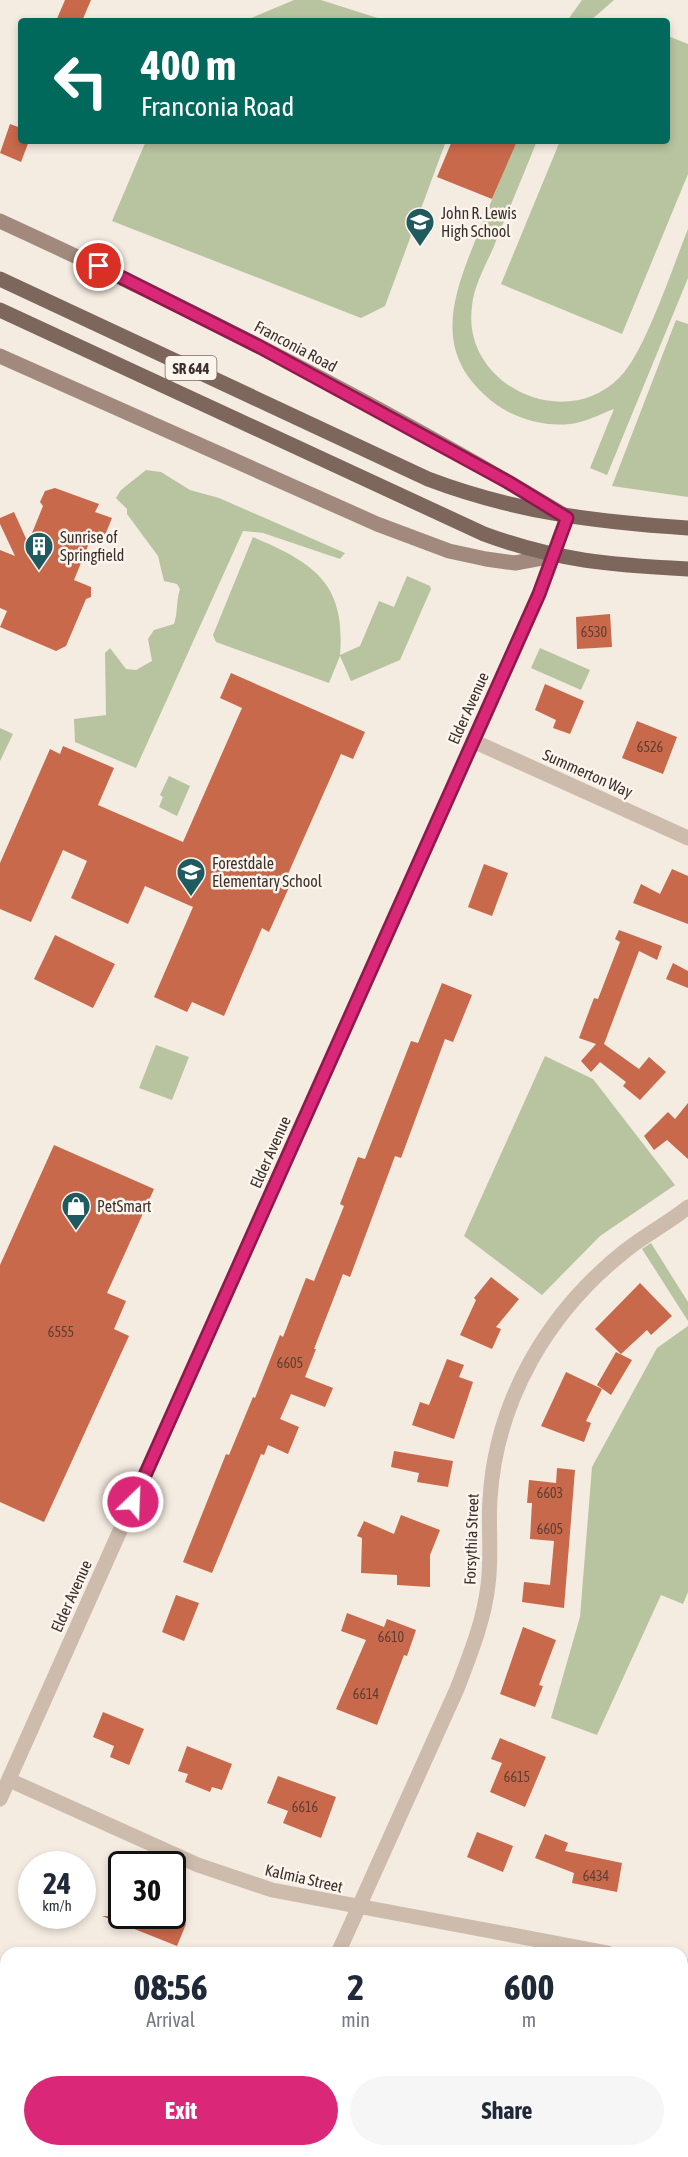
<!DOCTYPE html>
<html lang="en">
<head>
<meta charset="utf-8">
<style>
  body { margin:0; font-family:"Asap Condensed",sans-serif; background:#f6f6f7; color:#1f2937; height:100vh; display:flex; flex-direction:column; font-size:22px; white-space:nowrap }
  * { box-sizing:border-box; margin:0 }
  p { font-size:20px; color:#747a83 }
  .icon { flex:none; width:33px; height:33px; fill:none; stroke:currentColor; stroke-width:2; stroke-linecap:round; stroke-linejoin:round }
  .map { position:relative; flex:1; overflow:hidden }
  .panel { position:absolute; left:0px; top:1947px; width:688px; height:210px; display:flex; flex-direction:column; background:#fff; border-radius:18px 18px 0 0; box-shadow:0 3px 9px #0003 }
  .panel>* { flex:none }
  .guide { position:absolute; left:18px; top:18px; width:652px; height:126px; border-radius:6px; box-shadow:0 3px 9px #0003; background:#00695c; color:#fff; overflow:hidden }
  .speed { position:absolute; left:18px; top:1851px; display:flex; gap:12px; font-size:30px; font-weight:700; text-align:center }
  .speed>* { display:grid; place-content:center; width:78px; height:78px; border-radius:50%; background:#fff; box-shadow:0 3px 9px #0003; line-height:1 }
  .speed small { font-size:15px; font-weight:400 }
  .speed .limit { border:3px solid #111; border-radius:9px; background:#fff; color:#111 }
  .pin { position:absolute; display:grid; place-items:center; width:51px; height:51px; color:#fff; margin:-26px; border:3px solid #fff; border-radius:50%; box-shadow:0 2px 6px #0007 }
  .me { position:absolute; width:66px; margin:-33px; rotate:24deg; stroke-linejoin:round; filter:drop-shadow(0 0 4px #0008) }
  .turn { display:flex; align-items:center; gap:21px; height:126px; padding:0 24px; font-size:27px }
  .turn .icon { width:78px; height:78px; stroke-width:2.5 }
  .turn b { display:block; font-size:42px; line-height:51px }
  .eta { display:flex; justify-content:space-evenly; align-items:center; height:102px; text-align:center }
  .eta b { font-size:36px; font-weight:700; line-height:42px }
  .cta { display:flex; gap:12px; margin-top:auto; padding:12px 24px }
  .cta a { flex:1; height:69px; border-radius:36px; background:#db2777; color:#fff; font-size:24px; font-weight:700; line-height:69px; text-align:center }
  .cta a+a { background:#f6f6f7; color:#1f2937 }
  .map>svg:first-child { display:block }
  .green { fill:#b8c4a0 }
  .building { fill:#c8694b }
  .lines { fill:none; stroke-linecap:round; stroke-linejoin:round }
  .minor { stroke:#cdbbac; stroke-width:15 }
  .secondary { stroke:#a18a7d; stroke-width:15 }
  .primary { stroke:#7d675c; stroke-width:15 }
  .route-casing { stroke:#8e194d; stroke-width:15 }
  .route { stroke:#db2777; stroke-width:10 }
  .labels { text-anchor:middle; dominant-baseline:central; stroke-width:5; stroke-linejoin:round; paint-order:stroke }
  .number-label { font-size:14px; fill:#5e3e33 }
  .shield { fill:#fbf5ee; stroke:#756b66; stroke-width:1.5 }
  .shield-label { font-size:15px; font-weight:bold; fill:#3b302b }
  .poi-label { font-size:16px; fill:#3b302b; stroke:#fbf5ee; text-anchor:start }
  .street-label { font-size:16px; fill:#3b302b; stroke:#fbf5ee }
</style>
</head>
<body>
<div class="map">
<svg width="688" height="2157" viewBox="0 0 688 2157">
  <rect width="100%" height="100%" fill="#f4ebe1"/>
  <!-- green -->
  <g class="green">
    <polygon points="294,0 321,0 387,21 244,21"/>
    <polygon points="582,0 614,0 590,21 567,21"/>
    <polygon points="668,36 688,44 688,174 622,334 501,284 560,141 668,141"/>
    <polygon points="146,141 446,141 385,306 361,318 112,221"/>
    <path d="M516,141H537C523,176 508,211 494,246C486,265 474,285 472,306C461,385 565,434 620,377C645,352 673,266 688,229V278L607,475L590,468L614,409C603,413 592,419 580,422C554,429 519,421 497,405C428,354 453,295 480,229C492,200 504,170 516,141Z"/>
    <polygon points="676,320 688,324 688,497 612,486"/>
    <path d="M146,470L161,472L190,490L219,498L345,553L340,559L263,533L243,531L136,768L75,742L74,719L106,715L105,653L110,648L126,669L136,670L152,661L148,639L154,630L174,624C178,612 176,601 180,589L177,584L164,581L158,556L127,514V509L116,498L121,490Z"/>
    <path d="M253,537C314,563 346,583 340,655L360,646L379,601L394,607L407,576L430,586L431,589L400,660L351,681L340,656L329,683L216,642L213,635Z"/>
    <polygon points="540,648 590,670 581,690 531,668"/>
    <polygon points="0,728 13,734 0,761"/>
    <polygon points="169,776 190,786 177,816 159,807 163,797 160,795"/>
    <polygon points="156,1045 189,1057 172,1100 139,1088"/>
    <polygon points="545,1056 593,1079 675,1185 600,1236 542,1295 464,1236"/>
    <polygon points="651,1243 688,1302 688,1321 642,1249"/>
    <polygon points="688,1326 688,1592 683,1604 661,1595 597,1735 551,1718 580,1617 592,1467 657,1348"/>
  </g>
  <!-- building -->
  <g class="building">
    <polygon points="65,0 91,0 82,21 56,21"/>
    <polygon points="10,124 21,128 21,141 29,141 21,162 0,153"/>
    <polygon points="452,141 517,141 492,199 437,177"/>
    <polygon points="55,488 99,504 95,512 112,518 103,540 92,536 74,580 91,587 91,597 86,599 66,646 56,651 0,627 7,611 0,608 0,550 15,556 0,524 0,518 14,512 28,543 43,506 40,502 45,491"/>
    <polygon points="610,614 612,647 577,649 576,617"/>
    <polygon points="231,673 365,732 353,759 341,754 284,883 290,885 269,932 262,928 224,1016 192,1002 187,1012 154,997 193,907 145,886 128,924 71,898 87,861 63,850 31,922 0,909 0,863 50,749 60,754 63,746 114,768 98,805 183,842 242,708 220,698"/>
    <polygon points="545,684 584,701 570,734 553,728 556,720 535,710"/>
    <polygon points="637,721 677,737 663,774 622,758"/>
    <polygon points="484,864 508,873 492,916 468,907"/>
    <polygon points="672,869 688,876 688,924 633,903 641,884 660,894"/>
    <polygon points="619,930 662,946 657,960 639,951 604,1044 639,1069 649,1057 666,1072 640,1100 623,1086 626,1082 600,1062 591,1072 581,1061 596,1044 579,1038 594,998 598,999 620,942 615,939"/>
    <polygon points="55,935 115,964 93,1008 34,979"/>
    <polygon points="673,963 688,971 688,988 666,979"/>
    <polygon points="442,983 472,995 453,1042 445,1039 401,1158 395,1156 350,1277 343,1274 314,1349 316,1349 305,1377 333,1388 325,1407 291,1394 280,1419 299,1427 288,1454 268,1445 264,1455 261,1454 212,1573 183,1562 226,1454 229,1455 253,1397 255,1398 280,1335 283,1337 306,1278 314,1281 344,1206 340,1204 358,1157 365,1159 411,1041 418,1043"/>
    <polygon points="688,1103 688,1159 667,1140 654,1150 644,1136 668,1112 675,1119"/>
    <polygon points="54,1145 154,1189 107,1293 126,1301 114,1329 129,1336 44,1522 0,1502 0,1265"/>
    <polygon points="491,1277 519,1299 496,1327 501,1329 492,1349 460,1335 476,1300 474,1298"/>
    <polygon points="640,1283 672,1316 651,1335 647,1330 621,1354 595,1329"/>
    <polygon points="616,1352 632,1360 611,1395 597,1385"/>
    <polygon points="447,1359 464,1365 459,1377 473,1382 454,1439 412,1425 420,1402 429,1405"/>
    <polygon points="566,1372 602,1389 586,1421 591,1423 584,1442 541,1426"/>
    <polygon points="394,1451 453,1461 448,1487 417,1482 419,1473 391,1467"/>
    <polygon points="557,1468 575,1470 564,1608 522,1602 524,1582 550,1585 554,1541 530,1539 532,1503 527,1503 529,1480 556,1483"/>
    <polygon points="401,1515 440,1530 430,1555 430,1587 397,1585 397,1575 361,1573 362,1538 357,1536 364,1521 394,1534"/>
    <polygon points="176,1595 199,1603 184,1641 162,1632"/>
    <polygon points="347,1613 384,1627 387,1619 416,1630 407,1656 404,1655 377,1725 336,1709 366,1640 341,1631"/>
    <polygon points="523,1627 556,1640 539,1685 543,1686 535,1707 500,1694"/>
    <polygon points="103,1712 144,1729 129,1765 110,1757 114,1746 93,1737"/>
    <polygon points="500,1738 546,1757 525,1807 490,1792 502,1763 491,1759"/>
    <polygon points="187,1746 232,1764 222,1790 212,1787 210,1792 185,1782 188,1774 178,1771"/>
    <polygon points="278,1776 336,1797 321,1838 283,1823 288,1811 267,1803"/>
    <polygon points="477,1832 513,1846 503,1872 467,1857"/>
    <polygon points="545,1834 568,1843 565,1851 622,1863 617,1892 572,1883 574,1873 535,1858"/>
    <polygon points="102,1916 164,1916 186,1924 177,1946"/>
  </g>
  <g class="lines">
    <!-- minor -->
    <g class="minor">
      <polyline points="473,741 688,838"/>
      <polyline points="9,1780 198,1865 272,1890 608,1953"/>
      <polyline points="0,1799 539,594 567,517"/>
      <path d="M338,1953L457,1689C470,1655 484,1621 488,1585C492,1556 488,1527 490,1499C496,1400 548,1312 625,1251C645,1235 668,1223 688,1207"/>
      <polyline points="682,1966 688,1967"/>
      <polyline points="682,2095 688,2083"/>
      <polyline points="247,2157 249,2151"/>
      <polyline points="655,2157 658,2151"/>
    </g>
    <!-- secondary -->
    <g class="secondary">
      <path d="M0,221C192,309 381,405 562,514"/>
      <polyline points="0,356 377,524 449,551 486,559 515,563 553,556"/>
    </g>
    <!-- primary -->
    <g class="primary">
      <path d="M0,279L428,479C515,512 596,522 688,528"/>
      <path d="M0,310L484,534C557,561 611,565 688,569"/>
    </g>
  </g>
  <g class="lines">
    <!-- route casing -->
    <g class="route-casing">
      <polyline id="route" points="99,266 260,347 508,482 567,518 539,594 133,1502"/>
    </g>
    <!-- route -->
    <use href="#route" class="route"/>
  </g>
  <!-- icons -->
  <defs>
    <g id="school-pin" transform="scale(1.5)"><path d="M0 17L-7.5 6A9.5 9.5 0 1 1 7.5 6Z" fill="#1f5a5e" stroke="#fbf5ee"/><path d="M0-5L7-2L0 1L-7-2ZM-4 1L0 2.5L4 1V4Q0 6-4 4Z" fill="#fff"/></g>
    <g id="building-pin" transform="scale(1.5)"><path d="M0 17L-7.5 6A9.5 9.5 0 1 1 7.5 6Z" fill="#1f5a5e" stroke="#fbf5ee"/><path d="M-4-6H4V6H1V3H-1V6H-4ZM-2.5-4.3h1.7v1.8h-1.7ZM.8-4.3h1.7v1.8H.8ZM-2.5-1h1.7V.8h-1.7ZM.8-1h1.7V.8H.8Z" fill="#fff"/></g>
    <g id="shop-pin" transform="scale(1.5)"><path d="M0 17L-7.5 6A9.5 9.5 0 1 1 7.5 6Z" fill="#1f5a5e" stroke="#fbf5ee"/><path d="M-5-2.5h2.3a2.7 3.5 0 0 1 5.4 0H5L5.5 6h-11ZM-1.5-2.5h3a1.5 2.3 0 0 0-3 0Z" fill="#fff"/></g>
  </defs>
  <g fill-rule="evenodd">
    <use href="#school-pin" x="420" y="222"/>
    <use href="#building-pin" x="39" y="546"/>
    <use href="#school-pin" x="191" y="872"/>
    <use href="#shop-pin" x="76" y="1206"/>
  </g>
  <g class="labels">
    <!-- number labels -->
    <g class="number-label">
      <text x="594" y="632">6530</text>
      <text x="650" y="747">6526</text>
      <text x="61" y="1332">6555</text>
      <text x="290" y="1363">6605</text>
      <text x="550" y="1493">6603</text>
      <text x="550" y="1529">6605</text>
      <text x="391" y="1637">6610</text>
      <text x="366" y="1694">6614</text>
      <text x="517" y="1777">6615</text>
      <text x="305" y="1807">6616</text>
      <text x="596" y="1876">6434</text>
    </g>
    <!-- shield labels -->
    <rect class="shield" x="165.5" y="356" width="51" height="24" rx="4.5"/>
    <g class="shield-label">
      <text x="191" y="368">SR 644</text>
    </g>
    <!-- poi labels -->
    <g class="poi-label">
      <text x="441" y="213">John R. Lewis<tspan x="441" dy="18">High School</tspan></text>
      <text x="60" y="537">Sunrise of<tspan x="60" dy="18">Springfield</tspan></text>
      <text x="212" y="863">Forestdale<tspan x="212" dy="18">Elementary School</tspan></text>
      <text x="97" y="1206">PetSmart</text>
    </g>
    <!-- street labels -->
    <g class="street-label">
      <text transform="translate(296 346) rotate(28)">Franconia Road</text>
      <text transform="translate(468 708) rotate(-66)">Elder Avenue</text>
      <text transform="translate(588 773) rotate(24)">Summerton Way</text>
      <text transform="translate(270 1152) rotate(-66)">Elder Avenue</text>
      <text transform="translate(471 1539) rotate(-88)">Forsythia Street</text>
      <text transform="translate(71 1596) rotate(-66)">Elder Avenue</text>
      <text transform="translate(304 1878) rotate(13)">Kalmia Street</text>
    </g>
  </g>
</svg>
<div class="speed"><div>24<small>km/h</small></div><div class="limit">30</div></div>
<div class="pin" style="left:99px;top:266px;background:#d93025"><svg class="icon" aria-label="arrive" viewBox="0 0 24 24"><path d="M6 21V4h12l-3 4 3 4H6"/></svg></div>
<svg class="me" style="left:133px;top:1502px" viewBox="-20 -20 40 40"><circle r="17" fill="#db2777" stroke="#fff" stroke-width="3"/><path d="M0-11L8 9 0 5-8 9z" fill="#fff"/></svg>
<div class="guide">
<div class="turn"><svg class="icon" aria-label="left" viewBox="0 0 24 24"><path d="M17 20v-9H6M10 6l-5 5 5 5"/></svg><div><b>400 m</b>Franconia Road</div></div>
</div>
<section class="panel">
<div class="eta">
<div><b>08:56</b><p>Arrival</p></div>
<div><b>2</b><p>min</p></div>
<div><b>600</b><p>m</p></div>
</div>
<div class="cta"><a>Exit</a><a>Share</a></div>
</section>
</div>
</body>
</html>
